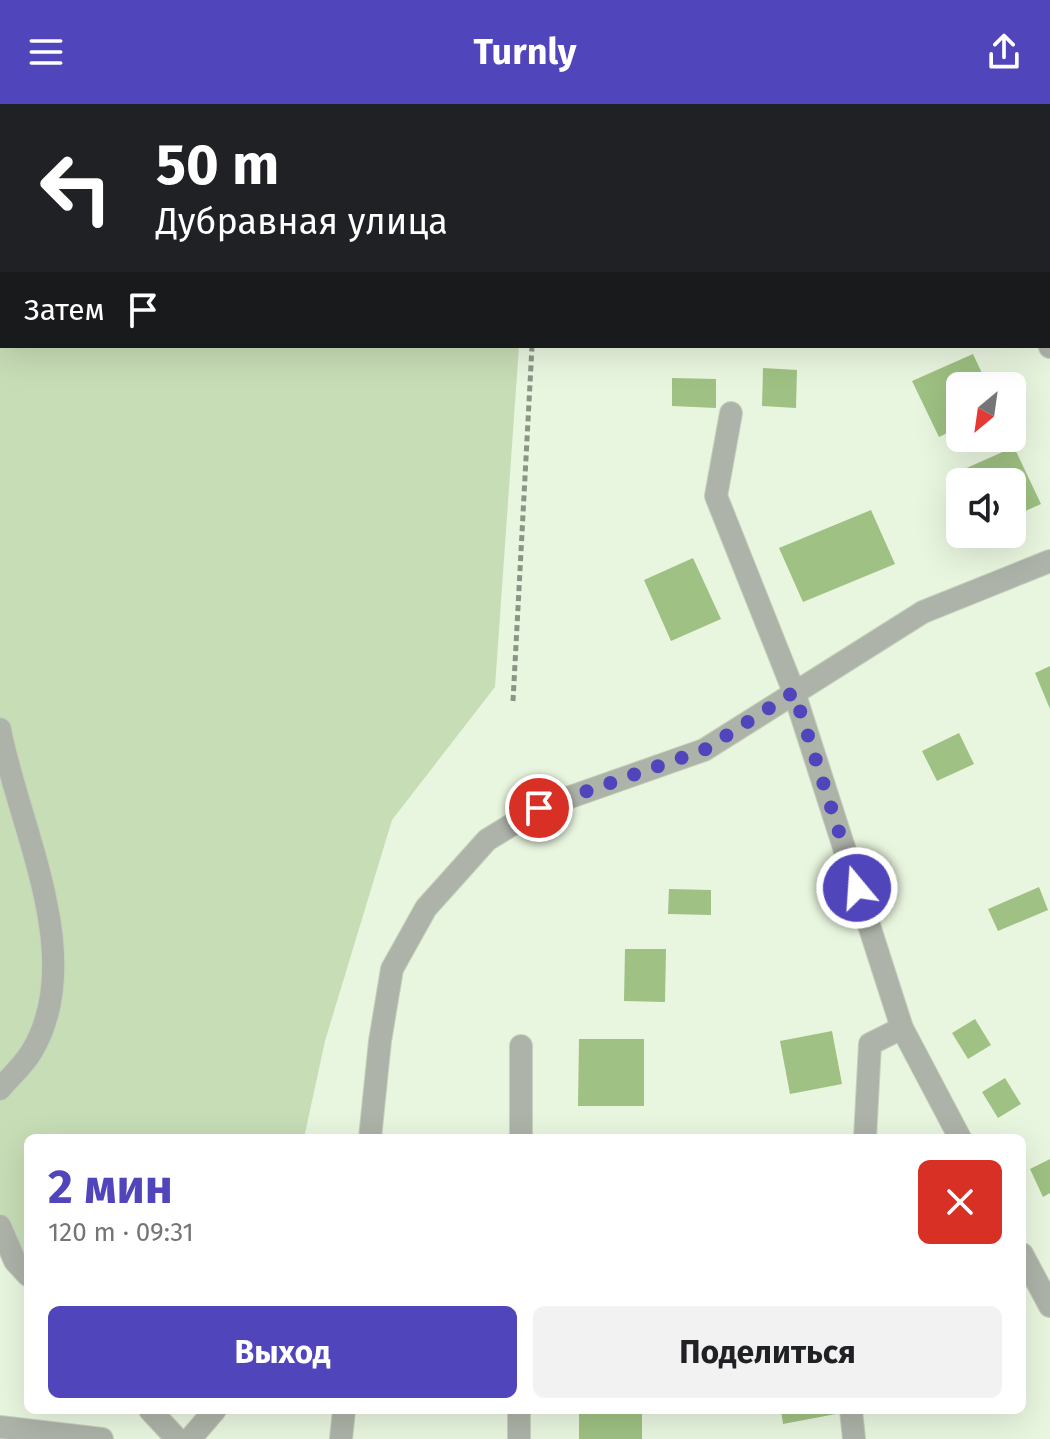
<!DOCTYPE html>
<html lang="ru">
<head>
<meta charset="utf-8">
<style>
  body { margin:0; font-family:"Fira Sans",sans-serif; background:#f2f2f2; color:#202124; height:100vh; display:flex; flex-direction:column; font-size:30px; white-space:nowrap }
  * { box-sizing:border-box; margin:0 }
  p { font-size:26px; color:#757577 }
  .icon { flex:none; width:44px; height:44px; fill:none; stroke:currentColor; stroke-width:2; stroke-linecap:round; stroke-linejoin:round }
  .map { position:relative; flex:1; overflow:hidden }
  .drawer { position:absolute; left:24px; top:1030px; width:1002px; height:280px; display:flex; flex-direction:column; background:#fff; border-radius:12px; box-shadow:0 8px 32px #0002 }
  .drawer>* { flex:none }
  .hud { position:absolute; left:0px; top:0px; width:1050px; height:244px; box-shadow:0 8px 32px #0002; background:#202124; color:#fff; overflow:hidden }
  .needle { width:52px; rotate:209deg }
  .fabs { position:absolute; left:946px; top:268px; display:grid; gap:16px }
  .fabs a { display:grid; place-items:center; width:80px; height:80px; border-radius:12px; background:#fff; box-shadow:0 8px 32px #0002; font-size:40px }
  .pin { position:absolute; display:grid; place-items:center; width:68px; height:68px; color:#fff; margin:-34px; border:4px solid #fff; border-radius:50%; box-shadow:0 2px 8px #0007 }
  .me { position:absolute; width:88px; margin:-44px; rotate:342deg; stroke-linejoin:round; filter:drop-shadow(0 0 6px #0008) }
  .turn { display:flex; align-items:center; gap:28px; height:168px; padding:0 24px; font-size:36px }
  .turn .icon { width:104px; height:104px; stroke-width:2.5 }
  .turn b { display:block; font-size:56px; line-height:68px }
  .then { display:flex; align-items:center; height:76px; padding:0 24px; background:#0003; gap:16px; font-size:30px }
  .round { display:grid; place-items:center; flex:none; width:84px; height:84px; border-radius:12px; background:#f2f2f2 }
  .overview { display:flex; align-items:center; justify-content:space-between; height:136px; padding:0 24px }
  h1 { font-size:48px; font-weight:700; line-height:60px; color:#5145bc }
  .button { display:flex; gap:16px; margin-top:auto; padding:16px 24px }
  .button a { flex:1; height:92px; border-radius:12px; background:#5145bc; color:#fff; font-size:32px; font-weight:700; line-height:92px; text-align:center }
  .button a+a { background:#f2f2f2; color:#202124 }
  header { display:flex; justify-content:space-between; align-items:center; height:104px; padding:0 24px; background:#5145bc; color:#fff; font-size:36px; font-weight:700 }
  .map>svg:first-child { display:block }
  .green { fill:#c7ddb6 }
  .building { fill:#9fc183 }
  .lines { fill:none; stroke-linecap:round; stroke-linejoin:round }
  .street-casing { stroke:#c5d1bc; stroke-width:24 }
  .path { stroke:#8c9585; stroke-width:5; stroke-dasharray:6 4; stroke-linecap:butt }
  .street { stroke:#aeb3a9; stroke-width:22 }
  .route { stroke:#5145bc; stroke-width:14; stroke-dasharray:0 25.2 }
</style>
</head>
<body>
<header><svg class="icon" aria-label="menu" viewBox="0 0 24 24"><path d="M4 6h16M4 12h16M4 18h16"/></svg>Turnly<svg class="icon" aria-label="share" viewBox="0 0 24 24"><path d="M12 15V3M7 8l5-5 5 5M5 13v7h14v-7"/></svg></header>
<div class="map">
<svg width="1050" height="1335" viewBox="0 0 1050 1335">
  <rect width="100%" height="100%" fill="#e9f6df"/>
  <!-- green -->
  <polygon class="green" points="0,0 535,0 2,2 2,242 519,242 495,583 392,716 325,937 304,1034 28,1034 28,1157 0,1138"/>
  <!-- building -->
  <g class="building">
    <polygon points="973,250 988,282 960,282 960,323 939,333 912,277"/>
    <polygon points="763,264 797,266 796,304 762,302"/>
    <polygon points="672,274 716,275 716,304 672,302"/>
    <polygon points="1014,343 1041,400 1012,413 1012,378 960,378 960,385 953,370"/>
    <polygon points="871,406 895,460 803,498 779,444"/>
    <polygon points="693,454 721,515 671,537 644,476"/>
    <polygon points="1050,562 1050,605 1035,569"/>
    <polygon points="959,629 974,660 937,677 922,647"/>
    <polygon points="1039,783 1048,806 998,827 988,805"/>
    <polygon points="669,785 711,786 711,811 668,810"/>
    <polygon points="625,845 666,845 665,898 624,897"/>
    <polygon points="975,915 991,941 968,955 952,929"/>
    <polygon points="832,927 842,980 790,990 780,937"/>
    <polygon points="579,935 644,935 644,1002 578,1002"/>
    <polygon points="1005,974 1021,1000 998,1014 982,988"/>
    <polygon points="580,1030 641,1031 641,1034 580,1034"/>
    <polygon points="1050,1055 1050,1089 1043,1093 1030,1065"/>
    <rect x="579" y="1306" width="63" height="29"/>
    <polygon points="781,1306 835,1306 836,1310 783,1320"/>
  </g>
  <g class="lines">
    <!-- street casing -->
    <g class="street-casing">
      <g id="street">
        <polyline points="551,2 551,0"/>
        <polyline points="706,2 706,0"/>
        <polyline points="1048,78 1050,66"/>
        <polyline points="1048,236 1050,243"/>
        <polyline points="731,309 716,392 794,588 902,924 960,1034"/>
        <path d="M0,625C18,722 88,853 32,947C24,961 10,973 0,985"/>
        <polyline points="370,1034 380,937 392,865 426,804 487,736 539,704 704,646 923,508 1050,457"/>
        <polyline points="521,1034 521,942"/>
        <polyline points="865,1034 870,940 902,924"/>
        <polyline points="0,1122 15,1157 28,1171"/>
        <polyline points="1022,1150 1050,1202"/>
        <polyline points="150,1306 177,1335"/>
        <polyline points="851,1306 854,1335"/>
        <polyline points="0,1323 102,1335"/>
        <polyline points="190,1335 215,1306"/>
        <polyline points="341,1335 344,1306"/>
        <polyline points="519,1335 519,1306"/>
      </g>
    </g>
    <!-- path -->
    <polyline class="path" points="513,597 532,242"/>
    <!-- street -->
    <use href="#street" class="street"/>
  </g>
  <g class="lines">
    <!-- route -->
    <polyline class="route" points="539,704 704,646 794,588 857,784"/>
  </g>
</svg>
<div class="fabs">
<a><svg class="needle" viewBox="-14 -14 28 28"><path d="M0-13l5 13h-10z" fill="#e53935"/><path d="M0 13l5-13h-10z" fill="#757577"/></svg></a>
<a><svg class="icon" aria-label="sound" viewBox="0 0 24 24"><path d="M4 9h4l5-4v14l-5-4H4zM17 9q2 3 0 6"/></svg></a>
</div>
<div class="pin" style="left:539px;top:704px;background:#d93025"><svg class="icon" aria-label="arrive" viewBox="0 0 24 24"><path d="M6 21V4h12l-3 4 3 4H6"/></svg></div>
<svg class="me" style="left:857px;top:784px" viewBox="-20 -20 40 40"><circle r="17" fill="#5145bc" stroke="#fff" stroke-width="3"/><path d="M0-11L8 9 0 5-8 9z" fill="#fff"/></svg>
<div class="hud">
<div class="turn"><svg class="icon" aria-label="left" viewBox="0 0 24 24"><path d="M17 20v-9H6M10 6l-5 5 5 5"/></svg><div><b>50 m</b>Дубравная улица</div></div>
<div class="then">Затем<svg class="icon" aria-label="arrive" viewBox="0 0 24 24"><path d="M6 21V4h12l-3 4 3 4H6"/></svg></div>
</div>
<section class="drawer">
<div class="overview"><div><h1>2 мин</h1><p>120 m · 09:31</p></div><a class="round" style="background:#d93025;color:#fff"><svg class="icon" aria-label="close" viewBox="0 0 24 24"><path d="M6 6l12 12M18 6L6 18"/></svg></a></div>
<div class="button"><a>Выход</a><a>Поделиться</a></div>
</section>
</div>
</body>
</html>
